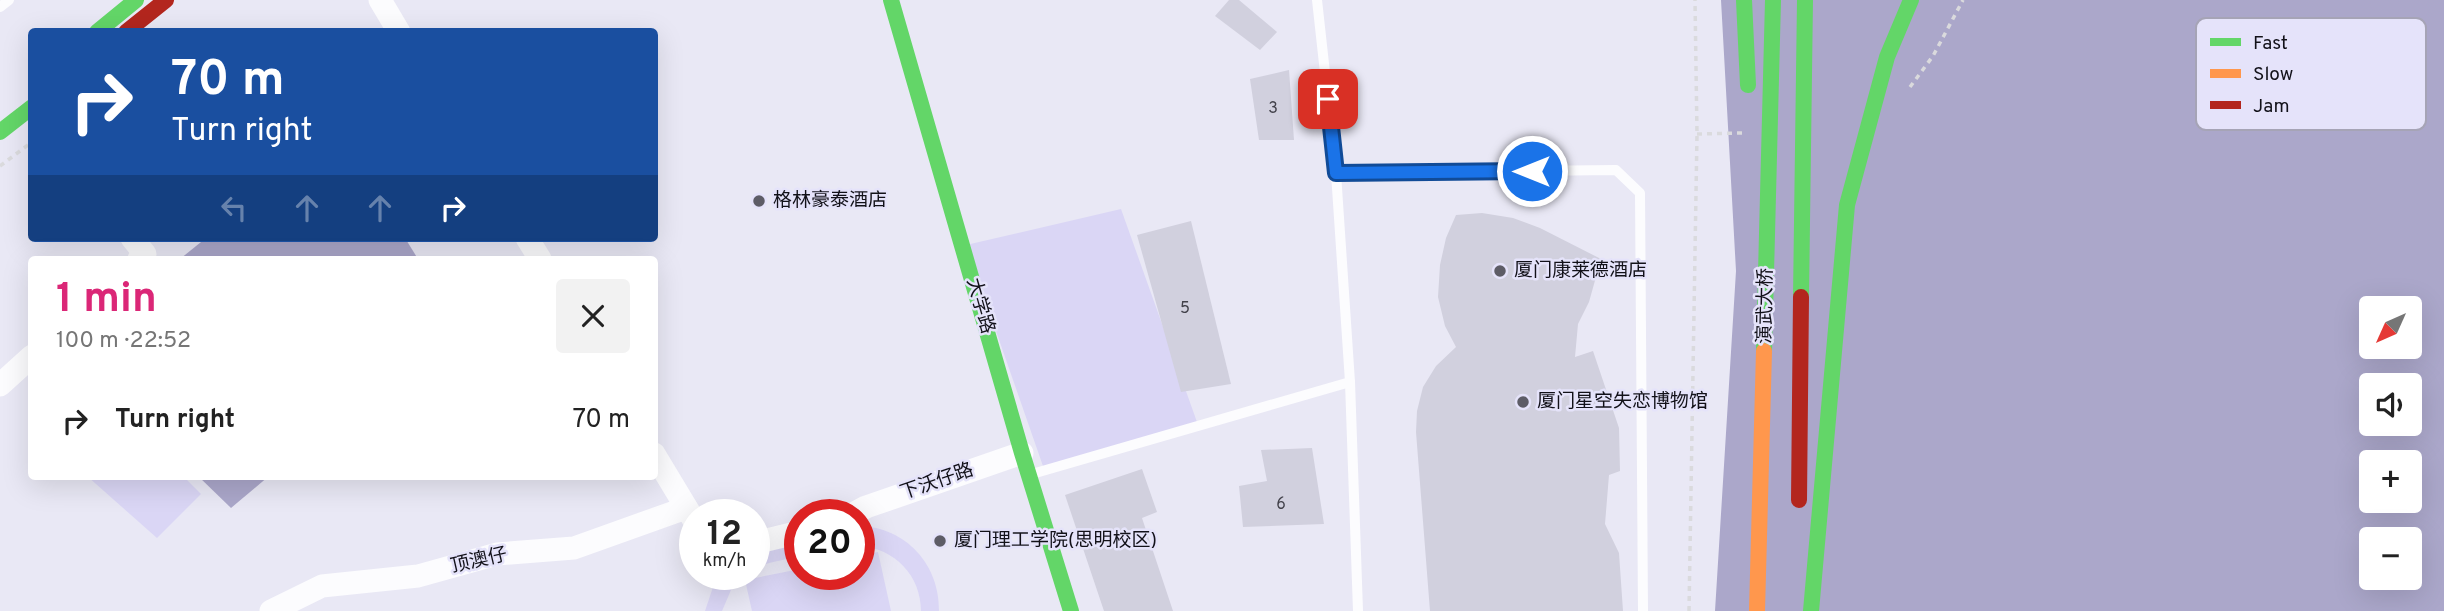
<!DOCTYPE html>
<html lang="en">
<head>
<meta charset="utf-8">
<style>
  body { margin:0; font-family:Overpass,"Noto Sans SC",sans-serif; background:#f2f2f2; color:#222; height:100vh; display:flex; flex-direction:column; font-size:26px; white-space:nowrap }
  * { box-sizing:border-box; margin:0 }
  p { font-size:23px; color:#767676 }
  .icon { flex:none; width:38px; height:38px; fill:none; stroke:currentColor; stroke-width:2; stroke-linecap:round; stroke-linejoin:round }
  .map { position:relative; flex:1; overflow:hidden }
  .drawer { position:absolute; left:28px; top:256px; width:630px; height:224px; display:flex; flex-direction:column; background:#fff; border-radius:7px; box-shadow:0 7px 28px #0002 }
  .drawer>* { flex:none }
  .guide { position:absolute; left:28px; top:28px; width:630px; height:214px; border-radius:7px; box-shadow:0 7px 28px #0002; background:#1a4fa0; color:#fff; overflow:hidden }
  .needle { width:46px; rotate:225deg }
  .controls { position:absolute; left:2359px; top:296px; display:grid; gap:14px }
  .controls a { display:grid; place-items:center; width:63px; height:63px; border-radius:7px; background:#fff; box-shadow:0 7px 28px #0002; font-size:35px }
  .speed { position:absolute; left:679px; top:499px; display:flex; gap:14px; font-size:35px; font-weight:700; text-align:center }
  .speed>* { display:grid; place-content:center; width:91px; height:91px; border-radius:50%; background:#fff; box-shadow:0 7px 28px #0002; line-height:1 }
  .speed small { font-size:18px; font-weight:400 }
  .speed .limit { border:10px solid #d22; background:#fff; color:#111 }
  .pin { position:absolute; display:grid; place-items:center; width:60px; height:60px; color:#fff; margin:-30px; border-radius:14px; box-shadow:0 4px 10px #0006 }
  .me { position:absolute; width:77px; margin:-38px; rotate:270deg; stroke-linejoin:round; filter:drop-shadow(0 0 5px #0008) }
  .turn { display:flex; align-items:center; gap:24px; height:147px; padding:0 28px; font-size:32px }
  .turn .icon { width:91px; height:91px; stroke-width:2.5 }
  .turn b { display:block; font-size:49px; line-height:60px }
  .lanes { display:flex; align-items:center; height:66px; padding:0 28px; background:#0003; justify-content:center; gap:35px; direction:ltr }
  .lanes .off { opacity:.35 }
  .round { display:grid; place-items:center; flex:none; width:74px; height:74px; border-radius:7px; background:#f2f2f2 }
  .head { display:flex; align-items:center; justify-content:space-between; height:119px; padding:0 28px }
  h1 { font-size:42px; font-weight:700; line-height:52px; color:#db2777 }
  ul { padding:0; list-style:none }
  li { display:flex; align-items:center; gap:21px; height:91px; padding:0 28px }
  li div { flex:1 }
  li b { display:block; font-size:26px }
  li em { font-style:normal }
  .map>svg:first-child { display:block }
  .green { fill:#dad6f5 }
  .water { fill:#aba7ca; fill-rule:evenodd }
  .building { fill:#d1d0de }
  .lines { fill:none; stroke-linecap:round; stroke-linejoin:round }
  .path { stroke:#dadadd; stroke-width:3.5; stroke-dasharray:5 5; stroke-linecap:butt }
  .lane { stroke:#fcfcfe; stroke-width:10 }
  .street { stroke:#fcfcfe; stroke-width:23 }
  .fast { stroke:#63d668; stroke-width:16 }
  .slow { stroke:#ff974d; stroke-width:16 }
  .jam { stroke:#b3261e; stroke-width:16 }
  .route-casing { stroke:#114b97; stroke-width:18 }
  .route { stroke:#1a73e8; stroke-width:12 }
  .poi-dot { fill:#5d5c66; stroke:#e5e3fa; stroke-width:2.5 }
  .labels { text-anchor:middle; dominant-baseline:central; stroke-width:5; stroke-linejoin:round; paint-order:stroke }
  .number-label { font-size:16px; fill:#42414a }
  .poi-label { font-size:19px; fill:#121119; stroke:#e5e3fa; text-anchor:start }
  .street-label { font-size:19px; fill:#121119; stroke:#e5e3fa }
  .key { fill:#e5e3fa; stroke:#a6a4b6; stroke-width:2 }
  .key-label { font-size:19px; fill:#121119 }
</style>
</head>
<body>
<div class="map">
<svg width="2444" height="611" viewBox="0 0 2444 611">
  <rect width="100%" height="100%" fill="#e9e8f5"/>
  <!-- green -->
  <g class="green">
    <polygon points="1121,209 1197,422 1044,469 966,245"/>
    <polygon points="87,476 183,476 201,494 157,538"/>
    <path d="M859,526C906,527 940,565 939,611H921C921,576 895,548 859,546Z"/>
    <polygon points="800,537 800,556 769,563 754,568 754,549"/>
    <polygon points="878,552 891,611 752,611 745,580 800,569 800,574 859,574 859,556"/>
    <polygon points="721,574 745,574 731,590 722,611 705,611 713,587"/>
  </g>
  <!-- water -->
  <g class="water">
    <path d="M1721,0H2444V611H1715L1736,271ZM2371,308H2410V346H2371ZM2371,385H2410V424H2371ZM2371,462H2410V500H2371ZM2371,539H2410V578H2371Z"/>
    <polygon points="206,238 405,238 418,259 180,259"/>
    <polygon points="198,476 269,476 231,508"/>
  </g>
  <!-- building -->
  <g class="building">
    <polygon points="1229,0 1239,0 1277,32 1260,50 1215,16"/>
    <polygon points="1289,70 1294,140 1259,140 1250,79"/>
    <polygon points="1482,213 1513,218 1540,228 1601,259 1589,302 1578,324 1575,357 1593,351 1619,428 1620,471 1609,475 1605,524 1619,553 1623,611 1430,611 1416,432 1417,411 1423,387 1436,366 1456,347 1445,326 1438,297 1440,265 1446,238 1456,215"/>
    <polygon points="1191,221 1231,384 1181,392 1137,235"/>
    <polygon points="1312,448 1324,524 1243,527 1239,486 1267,481 1261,450"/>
    <polygon points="1142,469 1157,512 1142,518 1173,611 1104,611 1065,495"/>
  </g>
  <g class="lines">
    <!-- path -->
    <g class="path">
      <polyline points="1910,87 1933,56 1963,0"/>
      <polyline points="1697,134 1742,133"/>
      <polyline points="0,166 32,142"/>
      <polyline points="1689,611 1697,134 1695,0"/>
    </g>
    <!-- lane -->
    <g class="lane">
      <polyline points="0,7 9,0"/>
      <polyline points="1336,173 1616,170 1640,193 1643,611"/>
      <polyline points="1350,382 1358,611"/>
      <polyline points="1032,474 1350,382 1336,173 1317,0"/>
    </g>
    <!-- street -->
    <g class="street">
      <polyline points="380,0 399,32"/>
      <polyline points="132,238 145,254 139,259"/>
      <polyline points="527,238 540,259"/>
      <polyline points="0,385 32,356"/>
      <polyline points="654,454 695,522"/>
      <polyline points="853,514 866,507 1022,453"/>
      <polyline points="754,543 800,532"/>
      <polyline points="271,611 322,586 418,576 497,554 574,548 686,508"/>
    </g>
    <!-- fast -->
    <g class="fast">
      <polyline points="891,0 1022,453 1071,611"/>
      <polyline points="1744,0 1748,85"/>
      <polyline points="97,32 136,0"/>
      <polyline points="0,132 32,107"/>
      <polyline points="1801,297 1805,0"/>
      <polyline points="1764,351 1773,0"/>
      <polyline points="1811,611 1847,205 1887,57 1911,0"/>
    </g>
    <!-- slow -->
    <polyline class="slow" points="1757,611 1764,351"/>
    <!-- jam -->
    <g class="jam">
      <polyline points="126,32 166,0"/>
      <polyline points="1799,500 1801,297"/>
    </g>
  </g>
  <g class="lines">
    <!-- route casing -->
    <g class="route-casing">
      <polyline id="route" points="1328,99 1336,173 1532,171"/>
    </g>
    <!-- route -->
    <use href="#route" class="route"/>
  </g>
  <!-- markers -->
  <g class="poi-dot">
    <circle cx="759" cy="201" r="7"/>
    <circle cx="1500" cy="271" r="7"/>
    <circle cx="1523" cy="402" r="7"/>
    <circle cx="940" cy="541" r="7"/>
  </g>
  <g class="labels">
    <!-- number labels -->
    <g class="number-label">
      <text x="1273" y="109">3</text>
      <text x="1185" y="309">5</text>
      <text x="1281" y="505">6</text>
    </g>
    <!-- poi labels -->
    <g class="poi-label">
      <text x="773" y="201">格林豪泰酒店</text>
      <text x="1514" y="271">厦门康莱德酒店</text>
      <text x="1537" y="402">厦门星空失恋博物馆</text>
      <text x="954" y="541">厦门理工学院(思明校区)</text>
    </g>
    <!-- street labels -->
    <g class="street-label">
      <text transform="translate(980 306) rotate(74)">大学路</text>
      <text transform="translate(1766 306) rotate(-89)">演武大桥</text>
      <text transform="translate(937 482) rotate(-19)">下沃仔路</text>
      <text transform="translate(479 561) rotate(-13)">顶澳仔</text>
    </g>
  </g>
  <!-- legend -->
  <rect x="2196" y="18" width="230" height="112" rx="10" class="key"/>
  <rect x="2210" y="38" width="31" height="8" fill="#63d668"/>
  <rect x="2210" y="69" width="31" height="9" fill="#ff974d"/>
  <rect x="2210" y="101" width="31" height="8" fill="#b3261e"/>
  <g class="key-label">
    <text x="2253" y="49">Fast</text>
    <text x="2253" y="80">Slow</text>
    <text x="2253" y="112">Jam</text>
  </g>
</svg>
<div class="controls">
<a><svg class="needle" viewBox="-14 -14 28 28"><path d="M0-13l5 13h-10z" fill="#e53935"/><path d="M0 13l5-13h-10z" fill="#767676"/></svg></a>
<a><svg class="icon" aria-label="sound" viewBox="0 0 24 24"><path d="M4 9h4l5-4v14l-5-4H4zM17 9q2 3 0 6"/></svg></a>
<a>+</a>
<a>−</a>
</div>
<div class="speed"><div>12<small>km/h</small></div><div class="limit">20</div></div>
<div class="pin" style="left:1328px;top:99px;background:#d93025"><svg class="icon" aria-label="arrive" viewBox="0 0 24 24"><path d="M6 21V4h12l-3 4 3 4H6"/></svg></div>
<svg class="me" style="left:1532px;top:171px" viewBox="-20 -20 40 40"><circle r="17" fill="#1a73e8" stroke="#fff" stroke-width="3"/><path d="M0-11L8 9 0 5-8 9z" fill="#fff"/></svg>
<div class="guide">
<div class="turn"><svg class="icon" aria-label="right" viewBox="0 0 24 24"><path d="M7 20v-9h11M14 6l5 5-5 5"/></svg><div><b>70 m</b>Turn right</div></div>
<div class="lanes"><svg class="icon off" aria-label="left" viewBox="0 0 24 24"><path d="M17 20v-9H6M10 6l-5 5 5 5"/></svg><svg class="icon off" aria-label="ahead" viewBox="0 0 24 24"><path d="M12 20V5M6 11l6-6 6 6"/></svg><svg class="icon off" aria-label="ahead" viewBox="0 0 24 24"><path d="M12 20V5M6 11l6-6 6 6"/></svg><svg class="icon" aria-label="right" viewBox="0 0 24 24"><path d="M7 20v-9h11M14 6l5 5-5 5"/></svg></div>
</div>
<section class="drawer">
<div class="head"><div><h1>1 min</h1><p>100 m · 22:52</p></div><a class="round"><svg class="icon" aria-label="close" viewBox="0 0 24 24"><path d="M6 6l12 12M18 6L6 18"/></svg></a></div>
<ul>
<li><svg class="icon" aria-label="right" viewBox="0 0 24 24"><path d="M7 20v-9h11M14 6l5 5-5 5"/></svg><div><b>Turn right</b></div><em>70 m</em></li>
</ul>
</section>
</div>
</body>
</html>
